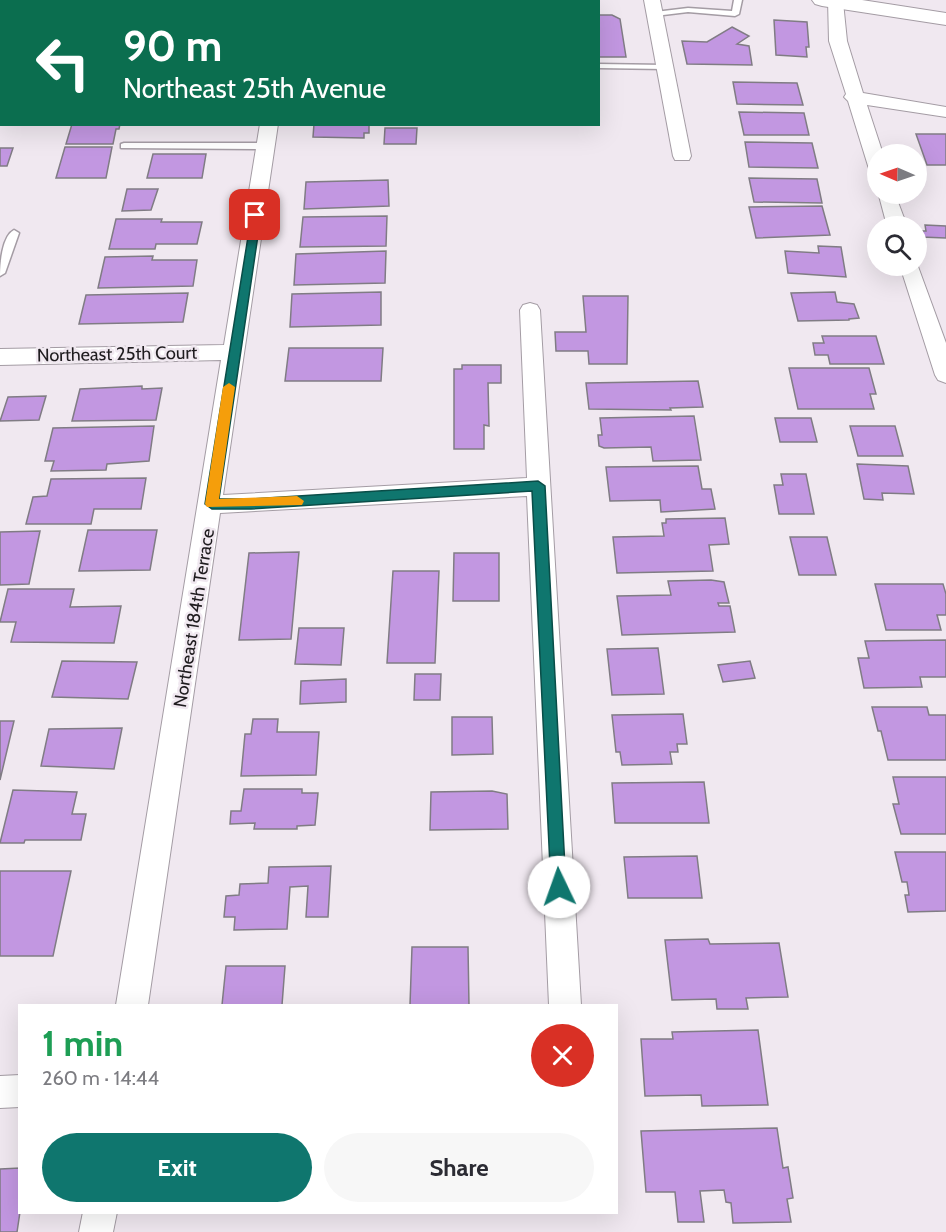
<!DOCTYPE html>
<html lang="en">
<head>
<meta charset="utf-8">
<style>
  body { margin:0; font-family:Cabin,sans-serif; background:#f7f7f7; color:#2b2b33; height:100vh; display:flex; flex-direction:column; font-size:22px; white-space:nowrap }
  * { box-sizing:border-box; margin:0 }
  p { font-size:20px; color:#7c7c81 }
  .icon { flex:none; width:33px; height:33px; fill:none; stroke:currentColor; stroke-width:2; stroke-linecap:round; stroke-linejoin:round }
  .map { position:relative; flex:1; overflow:hidden }
  .panel { position:absolute; left:18px; top:1004px; width:600px; height:210px; display:flex; flex-direction:column; background:#fff; border-radius:0px; box-shadow:0 6px 24px #0002 }
  .panel>* { flex:none }
  .hud { position:absolute; left:0px; top:0px; width:600px; height:126px; box-shadow:0 6px 24px #0002; background:#0b6e4f; color:#fff; overflow:hidden }
  .needle { width:39px; rotate:272deg }
  .controls { position:absolute; left:867px; top:144px; display:grid; gap:12px }
  .controls a { display:grid; place-items:center; width:60px; height:60px; border-radius:50%; background:#fff; box-shadow:0 6px 24px #0002; font-size:30px }
  .pin { position:absolute; display:grid; place-items:center; width:51px; height:51px; color:#fff; margin:-26px; border-radius:12px; box-shadow:0 3px 9px #0006 }
  .me { position:absolute; width:66px; margin:-33px; rotate:357deg; stroke-linejoin:round; filter:drop-shadow(0 0 4px #0008) }
  .turn { display:flex; align-items:center; gap:21px; height:126px; padding:0 24px; font-size:27px }
  .turn .icon { width:78px; height:78px; stroke-width:2.5 }
  .turn b { display:block; font-size:42px; line-height:51px }
  .round { display:grid; place-items:center; flex:none; width:63px; height:63px; border-radius:32px; background:#f7f7f7 }
  .overview { display:flex; align-items:center; justify-content:space-between; height:102px; padding:0 24px }
  h1 { font-size:36px; font-weight:700; line-height:45px; color:#1e9e55 }
  .primary-button { display:flex; gap:12px; margin-top:auto; padding:12px 24px }
  .primary-button a { flex:1; height:69px; border-radius:36px; background:#0f766e; color:#fff; font-size:24px; font-weight:700; line-height:69px; text-align:center }
  .primary-button a+a { background:#f7f7f7; color:#2b2b33 }
  .map>svg:first-child { display:block }
  .building { fill:#c297e1; stroke:#807c84; stroke-width:1.5 }
  .lines { fill:none; stroke-linecap:round; stroke-linejoin:round }
  .service-casing { stroke:#a49ca4; stroke-width:3 }
  .minor-casing { stroke:#a49ca4; stroke-width:2 }
  .tertiary-casing { stroke:#a49ca4; stroke-width:2 }
  .service { fill:#fff; fill-rule:evenodd }
  .minor { fill:#fff; fill-rule:evenodd }
  .tertiary { fill:#fff; fill-rule:evenodd }
  .route { fill:#0f766e; stroke:#0a4d48; stroke-width:1.5 }
  .slow { fill:#f59e0b }
  .labels { text-anchor:middle; dominant-baseline:central; stroke-width:5; stroke-linejoin:round; paint-order:stroke }
  .street-label { font-size:18px; fill:#1f1c1f; stroke:#f0e8f0 }
</style>
</head>
<body>
<div class="map">
<svg width="946" height="1232" viewBox="0 0 946 1232">
  <rect width="100%" height="100%" fill="#f0e8f0"/>
  <!-- building -->
  <g class="building">
    <polygon points="598,15 612,15 620,19 626,57 598,57"/>
    <polygon points="774,20 807,22 809,47 806,47 807,57 776,55"/>
    <polygon points="732,27 749,36 737,44 749,46 752,65 687,64 682,41 707,42"/>
    <polygon points="733,82 797,83 803,105 737,104"/>
    <polygon points="739,112 804,113 809,135 744,135"/>
    <polygon points="72,124 120,124 119,129 116,129 113,144 66,144"/>
    <polygon points="314,124 369,124 369,133 364,133 364,138 313,137"/>
    <polygon points="385,128 417,128 416,144 384,144"/>
    <polygon points="916,134 946,134 946,165 927,165"/>
    <polygon points="745,142 812,143 818,168 749,167"/>
    <polygon points="65,147 112,147 106,178 56,178"/>
    <polygon points="0,148 13,148 7,166 0,166"/>
    <polygon points="153,154 206,154 202,178 147,178"/>
    <polygon points="749,178 817,179 822,203 754,202"/>
    <polygon points="388,180 389,206 304,209 306,182"/>
    <polygon points="127,189 158,189 151,210 122,211"/>
    <polygon points="822,206 830,235 756,238 749,207"/>
    <polygon points="387,216 386,246 300,247 303,217"/>
    <polygon points="116,219 162,219 161,222 202,222 197,244 156,244 155,249 109,249"/>
    <polygon points="925,225 946,226 946,238 921,237 920,231 926,231"/>
    <polygon points="818,246 841,247 846,277 788,273 785,251 819,253"/>
    <polygon points="386,251 385,283 294,285 296,254"/>
    <polygon points="153,256 152,260 197,260 193,286 98,288 105,257"/>
    <polygon points="381,292 381,325 290,327 292,294"/>
    <polygon points="835,292 837,302 854,304 859,318 849,319 849,320 798,321 791,293"/>
    <polygon points="188,293 183,322 79,324 86,295"/>
    <polygon points="583,296 628,296 627,364 589,364 588,351 556,351 555,332 586,332"/>
    <polygon points="822,336 876,336 884,364 830,364 828,355 815,355 813,343 824,343"/>
    <polygon points="289,348 383,348 381,381 285,381"/>
    <polygon points="462,365 501,365 501,383 488,383 489,426 484,425 484,449 454,449 454,369 462,369"/>
    <polygon points="789,368 869,368 876,394 870,394 874,409 798,409"/>
    <polygon points="698,381 703,407 670,408 671,410 589,409 586,383"/>
    <polygon points="142,386 142,389 162,388 156,420 72,421 80,389"/>
    <polygon points="46,396 39,420 0,421 8,397"/>
    <polygon points="694,416 701,460 653,461 651,447 604,448 599,446 598,435 602,435 600,418"/>
    <polygon points="775,418 811,418 817,442 780,442"/>
    <polygon points="154,426 149,461 107,464 106,470 51,471 54,461 45,461 53,428"/>
    <polygon points="850,426 895,426 903,456 858,456"/>
    <polygon points="857,464 908,466 914,494 882,493 883,500 864,499"/>
    <polygon points="698,466 702,489 711,489 715,509 661,512 660,500 610,501 606,467"/>
    <polygon points="781,474 806,474 814,514 779,514 774,485 783,485"/>
    <polygon points="146,478 141,509 94,509 91,524 26,524 33,497 47,496 51,479"/>
    <polygon points="725,518 729,544 709,545 713,571 617,573 613,537 664,536 662,523 666,523 666,519"/>
    <polygon points="88,530 157,530 150,570 79,571"/>
    <polygon points="40,531 29,584 0,585 0,532"/>
    <polygon points="790,537 827,537 836,575 799,575"/>
    <polygon points="299,552 291,639 239,640 249,553"/>
    <polygon points="454,553 499,553 499,601 453,601"/>
    <polygon points="393,571 439,571 435,663 387,663"/>
    <polygon points="711,580 724,582 729,603 718,603 719,606 730,606 735,632 622,635 617,596 671,595 668,581"/>
    <polygon points="875,584 943,584 946,594 946,615 937,615 941,630 886,630"/>
    <polygon points="8,589 74,589 70,607 121,606 114,643 11,642 16,622 0,622"/>
    <polygon points="299,628 344,628 341,665 295,664"/>
    <polygon points="946,640 946,677 920,677 922,687 864,688 858,658 869,658 865,641"/>
    <polygon points="658,648 664,694 612,695 607,649"/>
    <polygon points="62,661 137,662 128,699 52,697"/>
    <polygon points="750,661 755,678 723,682 718,665"/>
    <polygon points="415,674 441,674 440,700 414,700"/>
    <polygon points="346,679 346,702 300,704 301,681"/>
    <polygon points="872,707 927,707 929,715 946,715 946,760 888,760 881,731 878,731"/>
    <polygon points="683,714 687,744 677,744 678,752 670,752 672,764 622,765 620,752 616,752 612,715"/>
    <polygon points="452,717 492,717 493,754 452,755"/>
    <polygon points="253,719 278,719 277,732 319,732 316,775 241,776 245,734 251,734"/>
    <polygon points="0,721 14,721 0,780"/>
    <polygon points="122,728 114,769 41,766 49,729"/>
    <polygon points="893,777 946,777 946,834 901,834 893,804 899,804"/>
    <polygon points="704,782 709,823 615,823 612,783"/>
    <polygon points="244,789 302,789 302,793 318,793 315,825 297,826 297,829 254,829 255,823 230,824 231,811 241,811"/>
    <polygon points="13,790 77,792 72,814 86,814 81,840 25,840 24,843 0,843"/>
    <polygon points="492,791 507,794 508,829 430,830 431,792"/>
    <polygon points="895,852 946,852 946,911 908,912 905,895 909,895 907,882 902,882"/>
    <polygon points="697,856 702,898 628,898 624,857"/>
    <polygon points="331,866 328,917 306,917 308,886 290,887 287,929 234,930 235,917 224,917 226,896 239,895 240,884 268,883 269,867"/>
    <polygon points="0,871 71,871 53,956 0,956"/>
    <polygon points="708,939 710,944 779,943 788,997 746,998 748,1009 717,1009 716,999 672,1000 665,940"/>
    <polygon points="412,947 468,947 469,1005 410,1005"/>
    <polygon points="226,966 285,966 282,1005 222,1005"/>
    <polygon points="758,1030 768,1105 702,1106 701,1095 645,1096 641,1039 673,1039 672,1032"/>
    <polygon points="777,1128 783,1168 788,1167 793,1198 787,1199 791,1222 733,1223 731,1203 726,1202 724,1190 700,1191 704,1222 678,1222 675,1192 646,1192 641,1131"/>
    <polygon points="20,1168 20,1212 17,1232 0,1232 0,1169"/>
  </g>
  <g class="lines">
    <!-- service casing -->
    <g class="service-casing">
      <g id="service">
        <polygon points="0,0 6,0 2,2 0,6"/>
        <polygon points="41,0 49,0 40,2"/>
        <polygon points="109,0 117,0 108,2"/>
        <rect x="361" y="0" width="8" height="2"/>
        <rect x="450" y="0" width="8" height="2"/>
        <rect x="505" y="0" width="8" height="2"/>
        <polygon points="734,0 742,0 739,14 735,16 688,12 655,16 651,14 655,12 688,8 732,11"/>
        <polygon points="598,64 665,65 669,67 665,69 598,68"/>
        <polygon points="124,143 266,143 270,146 266,149 121,148 121,144"/>
        <path d="M14,230L19,233L5,273L0,276C0,264 2,236 14,230Z"/>
      </g>
    </g>
    <!-- minor casing -->
    <g class="minor-casing">
      <g id="minor">
        <rect x="280" y="0" width="16" height="2"/>
        <polygon points="644,0 660,0 691,156 689,160 675,160 673,156"/>
        <polygon points="828,0 842,0 843,2 847,41 863,93 946,107 946,117 867,105 883,154 878,154 878,175 871,173 869,169 848,101 844,97 846,94 829,41"/>
        <polygon points="260,124 278,124 223,495 527,478 520,310 523,305 530,303 537,305 540,310 581,1005 549,1005 527,496 220,513 148,1005 116,1005 221,360 0,365 0,349 224,345"/>
        <polygon points="878,192 895,194 907,226 887,226"/>
        <polygon points="916,261 946,343 946,383 938,380 935,375 900,266 916,266"/>
        <polygon points="20,1075 20,1107 0,1108 0,1076"/>
        <polygon points="83,1212 117,1212 113,1232 79,1232"/>
      </g>
    </g>
    <!-- tertiary casing -->
    <g class="tertiary-casing">
      <polygon id="tertiary" points="812,0 862,0 946,13 946,25 822,6 815,4"/>
    </g>
    <!-- service -->
    <use href="#service" class="service"/>
    <!-- minor -->
    <use href="#minor" class="minor"/>
    <!-- tertiary -->
    <use href="#tertiary" class="tertiary"/>
  </g>
  <!-- route -->
  <polygon class="route" points="252,212 255,212 261,215 219,499 251,499 538,481 545,486 566,887 564,892 559,894 553,892 551,887 532,491 251,509 212,509 205,504"/>
  <!-- slow -->
  <polygon class="slow" points="229,383 235,387 219,499 297,496 304,501 302,505 207,507 205,504 223,387"/>
  <g class="labels">
    <!-- street labels -->
    <g class="street-label">
      <text transform="translate(117 354) rotate(-1)">Northeast 25th Court</text>
      <text transform="translate(194 618) rotate(-81)">Northeast 184th Terrace</text>
    </g>
  </g>
</svg>
<div class="controls">
<a><svg class="needle" viewBox="-14 -14 28 28"><path d="M0-13l5 13h-10z" fill="#e53935"/><path d="M0 13l5-13h-10z" fill="#7c7c81"/></svg></a>
<a><svg class="icon" aria-label="search" viewBox="0 0 24 24"><circle cx="10" cy="10" r="6"/><path d="M15 15l6 6"/></svg></a>
</div>
<div class="pin" style="left:255px;top:215px;background:#d93025"><svg class="icon" aria-label="arrive" viewBox="0 0 24 24"><path d="M6 21V4h12l-3 4 3 4H6"/></svg></div>
<svg class="me" style="left:559px;top:887px" viewBox="-20 -20 40 40"><circle r="19" fill="#fff"/><path d="M0-13L10 11 0 6-10 11z" fill="#0f766e"/></svg>
<div class="hud">
<div class="turn"><svg class="icon" aria-label="left" viewBox="0 0 24 24"><path d="M17 20v-9H6M10 6l-5 5 5 5"/></svg><div><b>90 m</b>Northeast 25th Avenue</div></div>
</div>
<section class="panel">
<div class="overview"><div><h1>1 min</h1><p>260 m · 14:44</p></div><a class="round" style="background:#d93025;color:#fff"><svg class="icon" aria-label="close" viewBox="0 0 24 24"><path d="M6 6l12 12M18 6L6 18"/></svg></a></div>
<div class="primary-button"><a>Exit</a><a>Share</a></div>
</section>
</div>
</body>
</html>
